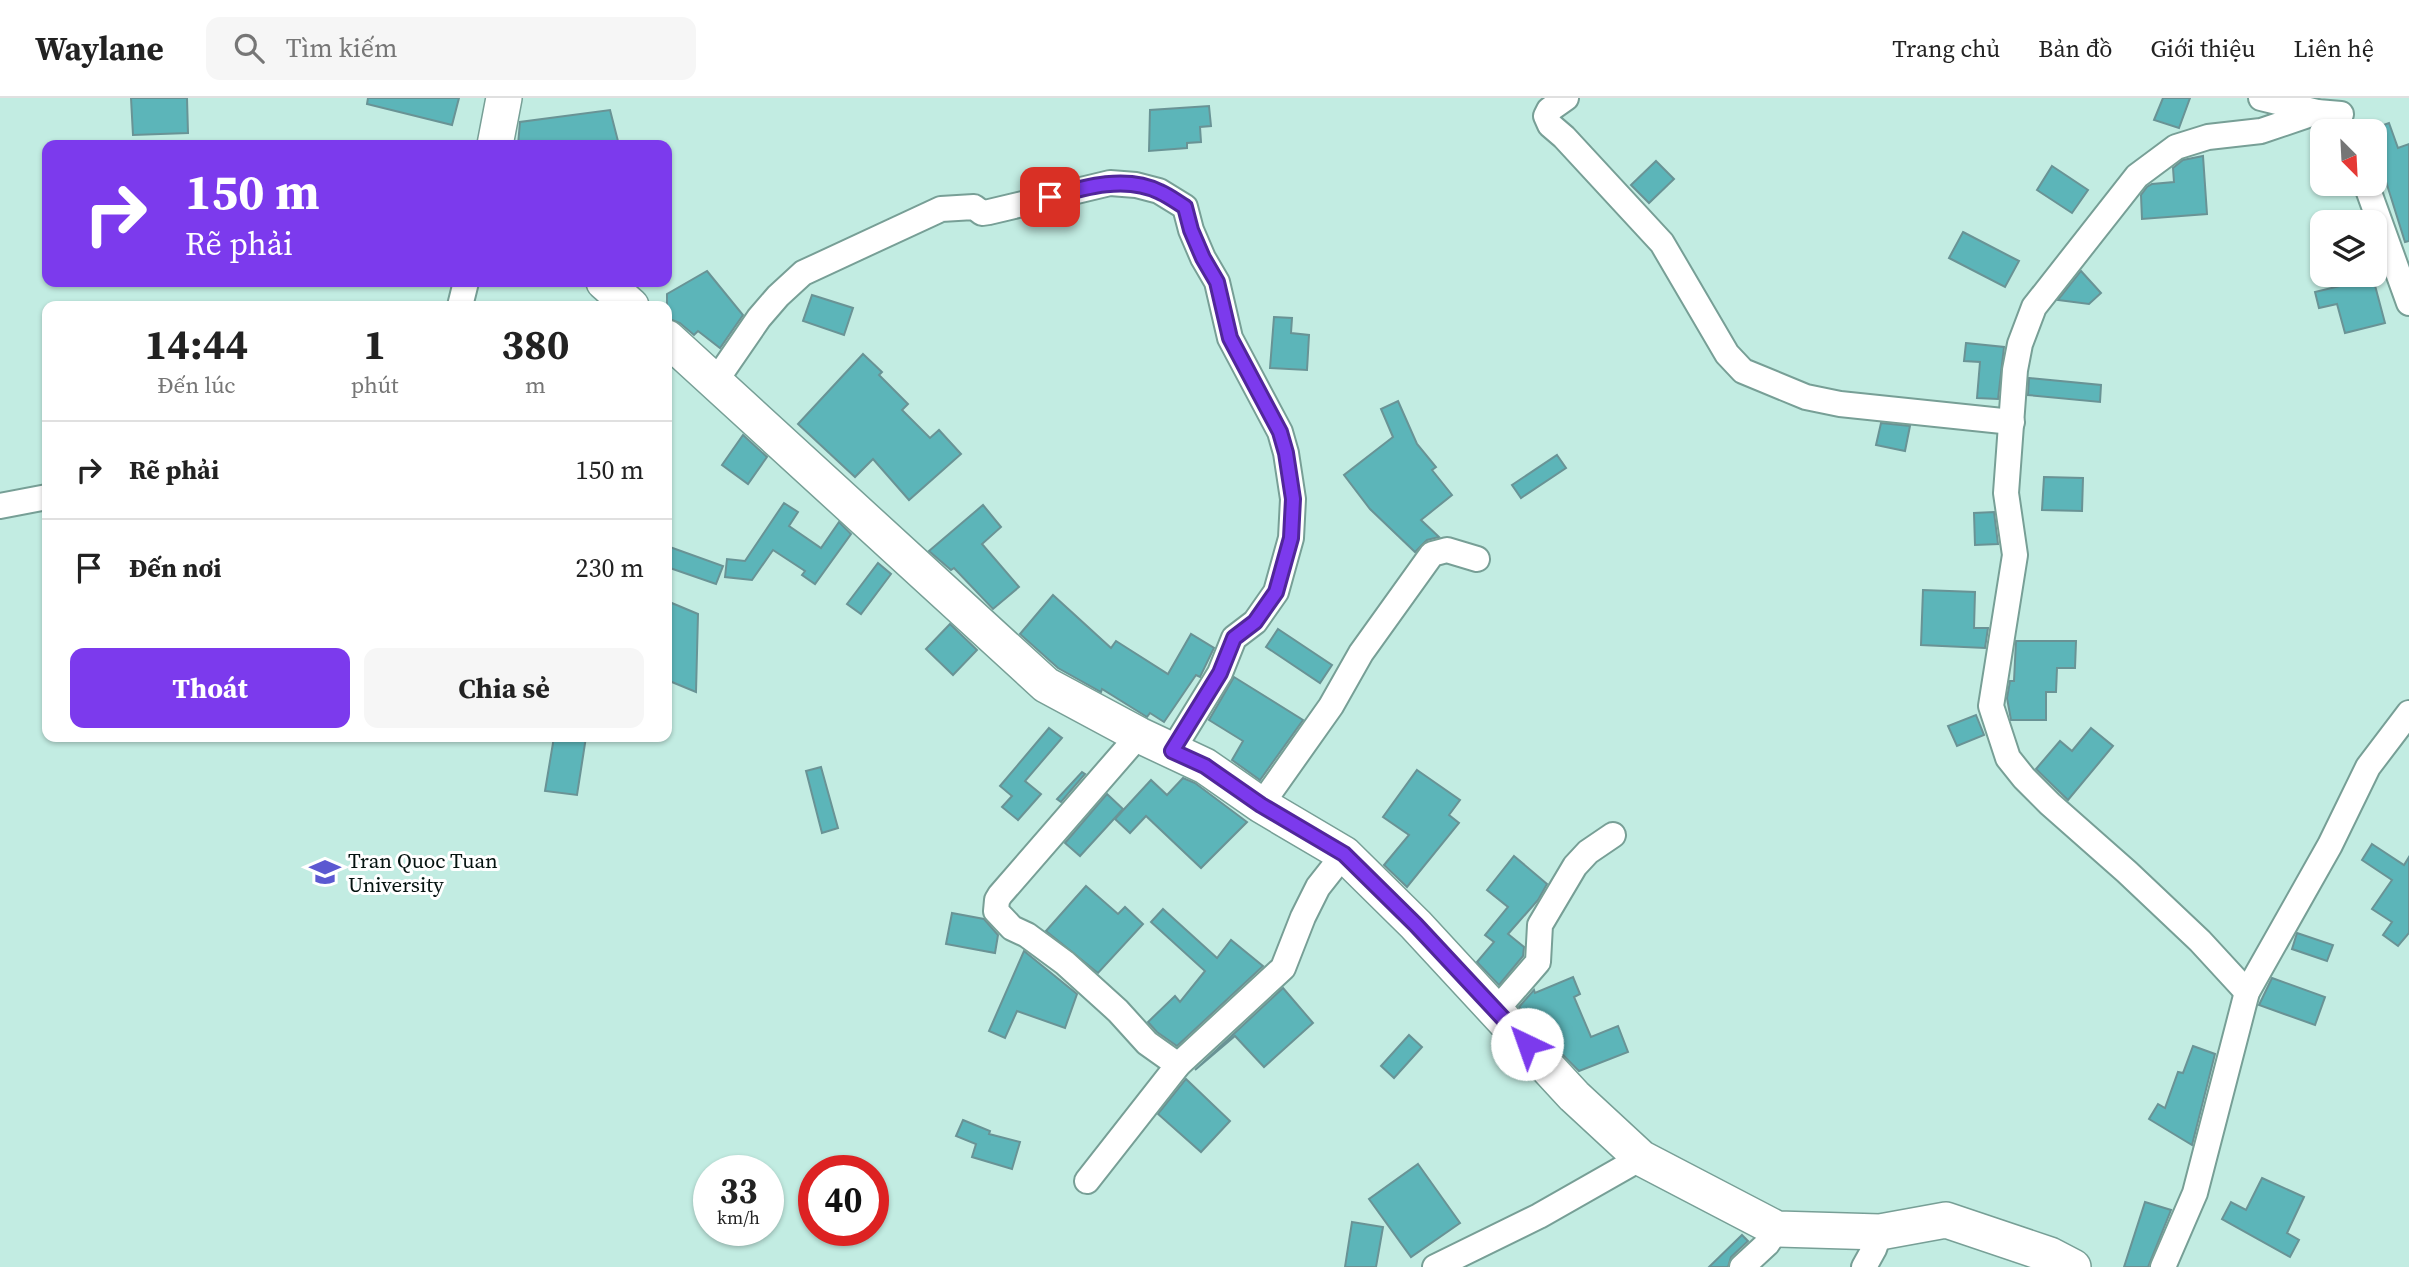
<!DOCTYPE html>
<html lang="vi">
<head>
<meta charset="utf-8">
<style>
  body { margin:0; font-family:"Source Serif 4",serif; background:#f6f6f6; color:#222; height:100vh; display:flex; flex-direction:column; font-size:26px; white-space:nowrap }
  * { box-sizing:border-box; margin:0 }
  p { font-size:23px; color:#767676 }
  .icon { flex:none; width:38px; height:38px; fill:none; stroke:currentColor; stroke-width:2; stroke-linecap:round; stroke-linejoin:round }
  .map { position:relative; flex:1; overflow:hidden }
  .drawer { position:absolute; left:42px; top:203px; width:630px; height:441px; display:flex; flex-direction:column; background:#fff; border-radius:14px; box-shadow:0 2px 5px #0004 }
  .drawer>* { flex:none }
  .banner { position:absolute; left:42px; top:42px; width:630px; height:147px; border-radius:14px; box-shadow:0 2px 5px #0004; background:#7c3aed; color:#fff; overflow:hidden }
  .needle { width:46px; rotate:156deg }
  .tools { position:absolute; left:2310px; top:21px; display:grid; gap:14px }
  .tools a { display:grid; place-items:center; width:77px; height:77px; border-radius:14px; background:#fff; box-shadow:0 2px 5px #0004; font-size:35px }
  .speed { position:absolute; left:693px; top:1057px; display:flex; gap:14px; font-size:35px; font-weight:700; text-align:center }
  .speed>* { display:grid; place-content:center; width:91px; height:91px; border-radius:50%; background:#fff; box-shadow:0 2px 5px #0004; line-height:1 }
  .speed small { font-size:18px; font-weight:400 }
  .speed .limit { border:10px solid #d22; background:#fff; color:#111 }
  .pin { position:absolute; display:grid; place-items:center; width:60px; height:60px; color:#fff; margin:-30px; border-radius:14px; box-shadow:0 4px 10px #0006 }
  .me { position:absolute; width:77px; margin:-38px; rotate:318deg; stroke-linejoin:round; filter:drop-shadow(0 0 5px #0008) }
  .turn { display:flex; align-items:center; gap:24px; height:147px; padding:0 28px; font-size:32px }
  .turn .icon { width:91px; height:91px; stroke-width:2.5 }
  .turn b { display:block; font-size:49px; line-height:60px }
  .eta { display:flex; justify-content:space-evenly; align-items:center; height:119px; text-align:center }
  .eta b { font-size:42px; font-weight:700; line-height:49px }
  .primary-button { display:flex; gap:14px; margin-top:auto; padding:14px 28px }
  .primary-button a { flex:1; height:80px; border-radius:14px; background:#7c3aed; color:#fff; font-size:28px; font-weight:700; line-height:80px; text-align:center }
  .primary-button a+a { background:#f6f6f6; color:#222 }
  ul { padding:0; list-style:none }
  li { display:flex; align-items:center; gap:21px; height:98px; padding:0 28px; border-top:2px solid #e0e0e0 }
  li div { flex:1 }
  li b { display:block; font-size:26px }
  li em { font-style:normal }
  header { display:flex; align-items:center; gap:42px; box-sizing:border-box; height:98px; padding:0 35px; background:#fff; border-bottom:2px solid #e0e0e0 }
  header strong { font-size:33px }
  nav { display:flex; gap:38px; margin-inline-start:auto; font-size:24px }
  .search { width:490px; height:63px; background:#f6f6f6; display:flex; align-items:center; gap:18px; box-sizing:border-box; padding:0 24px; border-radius:14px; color:#767676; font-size:26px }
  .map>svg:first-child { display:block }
  .building { fill:#5cb5b9; stroke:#699395; stroke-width:2 }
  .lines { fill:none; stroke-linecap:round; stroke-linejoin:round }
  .street-casing { stroke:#779f96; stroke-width:28 }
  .secondary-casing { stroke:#779f96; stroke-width:38 }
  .street { stroke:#fff; stroke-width:24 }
  .secondary { stroke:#fff; stroke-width:35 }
  .route-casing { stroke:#51269a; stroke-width:18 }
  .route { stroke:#7c3aed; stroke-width:12 }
  .labels { text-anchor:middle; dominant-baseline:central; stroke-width:6; stroke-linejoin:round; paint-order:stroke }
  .poi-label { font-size:21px; fill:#04120f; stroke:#fff; text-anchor:start }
</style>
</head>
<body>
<header>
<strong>Waylane</strong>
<div class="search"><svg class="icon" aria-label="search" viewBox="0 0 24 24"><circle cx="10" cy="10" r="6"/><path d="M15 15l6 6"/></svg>Tìm kiếm</div>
<nav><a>Trang chủ</a><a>Bản đồ</a><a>Giới thiệu</a><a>Liên hệ</a></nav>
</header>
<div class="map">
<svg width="2409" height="1169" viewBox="0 0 2409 1169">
  <rect width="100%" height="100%" fill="#c2ece2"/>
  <!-- building -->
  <g class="building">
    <polygon points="131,0 187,0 188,35 133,37"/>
    <polygon points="368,0 459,0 452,27 367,6"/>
    <polygon points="2163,0 2190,0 2179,30 2154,22"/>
    <polygon points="1209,8 1211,28 1200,29 1201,44 1187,45 1187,50 1149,53 1150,12"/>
    <polygon points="610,12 619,47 518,47 520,24"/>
    <polygon points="2389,25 2398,50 2409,46 2409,143 2405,144 2383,74 2377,76 2375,74 2375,30"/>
    <polygon points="2203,58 2207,116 2142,121 2141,97 2147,89 2152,86 2174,84 2173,70 2183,62"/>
    <polygon points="1656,63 1674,81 1649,105 1631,87"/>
    <polygon points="2052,68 2088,92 2072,115 2037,92"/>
    <polygon points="1963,134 2019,163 2005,189 1949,160"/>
    <polygon points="707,173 743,217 720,250 698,233 694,237 680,225 667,220 667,196"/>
    <polygon points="2081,173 2101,195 2089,206 2058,202"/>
    <polygon points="2373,180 2385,225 2345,235 2337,206 2319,210 2315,194"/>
    <polygon points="812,197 853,210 844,237 803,223"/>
    <polygon points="1274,219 1292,220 1291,235 1309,237 1307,272 1270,270"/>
    <polygon points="1966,245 2004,249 1998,301 1977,300 1980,264 1964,263"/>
    <polygon points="863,256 882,274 879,277 908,306 902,312 930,340 939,332 961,356 909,402 873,361 855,379 798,326"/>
    <polygon points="2029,280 2101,287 2100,304 2028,297"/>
    <polygon points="1398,303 1417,346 1436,369 1432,372 1452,397 1421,422 1439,439 1427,442 1415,454 1370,411 1344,377 1393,339 1381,311"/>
    <polygon points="1881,325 1910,328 1905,353 1876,347"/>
    <polygon points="743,337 767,359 748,386 722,367"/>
    <polygon points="1557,357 1566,370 1521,400 1512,387"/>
    <polygon points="2044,379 2083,380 2082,413 2042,412"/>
    <polygon points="784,405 798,414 789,428 821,450 839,424 851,436 815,486 802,477 805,473 773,452 752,482 725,479 727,461 745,463"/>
    <polygon points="983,407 1001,429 982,446 1019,489 993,511 954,470 951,472 929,453"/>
    <polygon points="1994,414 1998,446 1975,447 1974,415"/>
    <polygon points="667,448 723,468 716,486 667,469"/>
    <polygon points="878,465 891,476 861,516 847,506"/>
    <polygon points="1923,492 1975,494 1974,530 1988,530 1985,550 1921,547"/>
    <polygon points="1053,497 1111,550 1116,543 1168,576 1191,536 1214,550 1200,579 1196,577 1164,624 1150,615 1147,619 1102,591 1101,594 1058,570 1020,536"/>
    <polygon points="667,503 698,516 696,594 667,582"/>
    <polygon points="950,526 977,552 953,577 926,551"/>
    <polygon points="1278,531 1332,567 1320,585 1266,549"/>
    <polygon points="2016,543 2076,543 2075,570 2057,570 2056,594 2046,594 2046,622 2011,622 2007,600 2010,583 2014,583"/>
    <polygon points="1234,579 1303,622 1260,682 1232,662 1243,643 1209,622"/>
    <polygon points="1976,617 1984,637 1957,648 1948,628"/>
    <polygon points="1049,630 1062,640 1025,683 1041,696 1018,722 1002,709 1012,698 1000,688"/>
    <polygon points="2091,630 2113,648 2068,702 2036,671 2060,643 2072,653"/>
    <polygon points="554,639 586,639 577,697 545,693"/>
    <polygon points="821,669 838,730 822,735 806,673"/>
    <polygon points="1417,672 1460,702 1449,717 1459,725 1407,789 1384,767 1409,737 1383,719"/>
    <polygon points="1082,674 1085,676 1061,704 1057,701"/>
    <polygon points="1183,680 1195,685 1247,724 1201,770 1146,718 1130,735 1115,721 1151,682 1167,697"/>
    <polygon points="1107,696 1123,711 1080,758 1065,745"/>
    <polygon points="2372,746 2404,767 2409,759 2409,835 2398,848 2383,837 2392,824 2372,811 2392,782 2362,762"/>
    <polygon points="1514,758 1547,786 1538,802 1508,836 1524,849 1523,858 1499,887 1477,864 1494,844 1485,837 1508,809 1487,792"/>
    <polygon points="1086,788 1118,816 1125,809 1143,826 1098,875 1046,833"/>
    <polygon points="1163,811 1217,860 1231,842 1263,868 1177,948 1157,934 1148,924 1175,898 1180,904 1205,873 1151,824"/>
    <polygon points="952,815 984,821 998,837 995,855 946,846"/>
    <polygon points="2297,835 2333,847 2327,863 2292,851"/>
    <polygon points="1024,853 1077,896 1065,930 1017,913 1005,940 989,933"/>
    <polygon points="1573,879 1580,896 1574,899 1591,939 1618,928 1628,954 1579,973 1559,953 1553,937 1547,939 1519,909 1534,892 1535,895"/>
    <polygon points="2272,880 2325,899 2315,927 2259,907"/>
    <polygon points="1283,890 1313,925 1264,969 1235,938 1195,972"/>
    <polygon points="1409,937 1422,949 1394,980 1381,968"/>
    <polygon points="2193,948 2215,956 2192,1047 2149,1021 2158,1006 2165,1010 2178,974 2183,975"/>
    <polygon points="1186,981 1230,1023 1201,1054 1158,1016"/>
    <polygon points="963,1022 990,1033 989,1036 1020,1044 1012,1071 972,1059 976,1046 956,1038"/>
    <polygon points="1418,1066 1460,1125 1411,1159 1369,1101"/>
    <polygon points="2262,1080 2304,1099 2287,1135 2299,1142 2290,1159 2222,1121 2231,1104 2246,1112"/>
    <polygon points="2145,1104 2171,1112 2148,1169 2124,1169"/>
    <polygon points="1352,1124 1383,1129 1376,1169 1345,1169"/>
    <polygon points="1742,1137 1748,1143 1731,1159 1728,1169 1709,1169"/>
  </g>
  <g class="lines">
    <!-- street casing -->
    <g class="street-casing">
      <g id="street">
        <polyline points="1566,0 1549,12 1546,18 1550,27 1564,39 1662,145 1727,256 1743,273 1806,299 1840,306 2012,324"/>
        <polyline points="2261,0 2317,14 2341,16"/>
        <polyline points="2366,86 2409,205"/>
        <polyline points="460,208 466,184"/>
        <polyline points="715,284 759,220 778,198 803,175 941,111 974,109 982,115 989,114 1110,85 1136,87 1159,93 1185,109 1191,132 1203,160 1217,184 1230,240 1280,334 1286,355 1293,401 1291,440 1276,494 1255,524 1234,540 1220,575 1172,653"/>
        <polyline points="0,408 47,399"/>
        <polyline points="1139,637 1000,797 997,802 996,813 1012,830 1027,837 1065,865 1118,913 1147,945 1178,967"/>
        <polyline points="1261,707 1331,608 1361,555 1432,456 1447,452 1477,461"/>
        <polyline points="2247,894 2200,843 2127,774 2050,706 2024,680 2008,660 1991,608 2015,457 2006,395 2015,272 2020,246 2034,209 2137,78 2176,49 2208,39 2261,33 2317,14"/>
        <polyline points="1494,909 1505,902 1538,864 1540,827 1575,768 1588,754 1613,737"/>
        <polyline points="1087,1083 1178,967 1283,870 1303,819 1318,789 1344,756"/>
        <polyline points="1435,1169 1539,1118 1641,1060"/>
        <polyline points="1742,1169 1767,1146 1777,1131"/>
        <polyline points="1864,1169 1874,1151 1880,1134"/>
        <polyline points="2163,1169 2195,1095 2247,894 2330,747 2368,669 2409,615"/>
      </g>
    </g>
    <!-- secondary casing -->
    <g class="secondary-casing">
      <g id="secondary">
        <polyline points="495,47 504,0"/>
        <polyline points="604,184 631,208"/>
        <polyline points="667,240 1046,587 1139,637 1205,668 1261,707 1344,756 1416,827 1574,998 1641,1060 1777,1131 1880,1134 1946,1122 2050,1157 2073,1169"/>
      </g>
    </g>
    <!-- street -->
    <use href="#street" class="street"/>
    <!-- secondary -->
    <use href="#secondary" class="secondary"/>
  </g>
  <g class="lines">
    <!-- route casing -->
    <g class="route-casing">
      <path id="route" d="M1050,99C1085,89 1126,77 1160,94C1169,98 1177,104 1185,109L1191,132L1203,160L1217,184L1230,240L1280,334L1286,355L1293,401L1291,440L1276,494L1255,524L1234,540L1220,575L1172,653L1205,668L1261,707L1344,756L1416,827L1527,946"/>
    </g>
    <!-- route -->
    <use href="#route" class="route"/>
  </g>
  <!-- icons -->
  <defs>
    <g id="university-bare" transform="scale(2.415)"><path d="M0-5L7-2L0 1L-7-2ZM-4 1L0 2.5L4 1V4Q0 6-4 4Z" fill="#5b59d1" stroke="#fff" stroke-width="2.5" paint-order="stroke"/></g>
  </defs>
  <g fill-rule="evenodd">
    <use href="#university-bare" x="325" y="774"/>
  </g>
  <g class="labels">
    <!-- poi labels -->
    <g class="poi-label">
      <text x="348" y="762">Tran Quoc Tuan<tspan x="348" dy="24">University</tspan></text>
    </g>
  </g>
</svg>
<div class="tools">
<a><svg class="needle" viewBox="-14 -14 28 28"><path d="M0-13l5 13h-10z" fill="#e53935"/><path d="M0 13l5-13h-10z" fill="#767676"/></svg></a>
<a><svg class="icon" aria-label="layers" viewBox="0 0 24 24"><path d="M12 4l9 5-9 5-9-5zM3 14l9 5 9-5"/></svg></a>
</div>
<div class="speed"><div>33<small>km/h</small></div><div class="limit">40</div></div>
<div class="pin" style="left:1050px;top:99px;background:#d93025"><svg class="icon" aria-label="arrive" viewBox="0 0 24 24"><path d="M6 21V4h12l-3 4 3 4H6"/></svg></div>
<svg class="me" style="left:1527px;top:946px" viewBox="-20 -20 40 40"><circle r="19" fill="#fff"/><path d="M0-13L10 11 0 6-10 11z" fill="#7c3aed"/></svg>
<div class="banner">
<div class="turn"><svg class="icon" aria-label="right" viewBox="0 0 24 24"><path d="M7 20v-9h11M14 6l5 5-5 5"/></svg><div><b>150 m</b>Rẽ phải</div></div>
</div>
<section class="drawer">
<div class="eta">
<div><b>14:44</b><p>Đến lúc</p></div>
<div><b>1</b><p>phút</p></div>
<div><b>380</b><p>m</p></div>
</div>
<ul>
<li><svg class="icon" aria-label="right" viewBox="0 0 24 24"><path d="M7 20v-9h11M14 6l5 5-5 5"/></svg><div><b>Rẽ phải</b></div><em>150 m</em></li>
<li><svg class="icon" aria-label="arrive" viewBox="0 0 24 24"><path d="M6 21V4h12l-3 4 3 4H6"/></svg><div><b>Đến nơi</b></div><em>230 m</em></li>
</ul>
<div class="primary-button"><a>Thoát</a><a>Chia sẻ</a></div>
</section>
</div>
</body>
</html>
